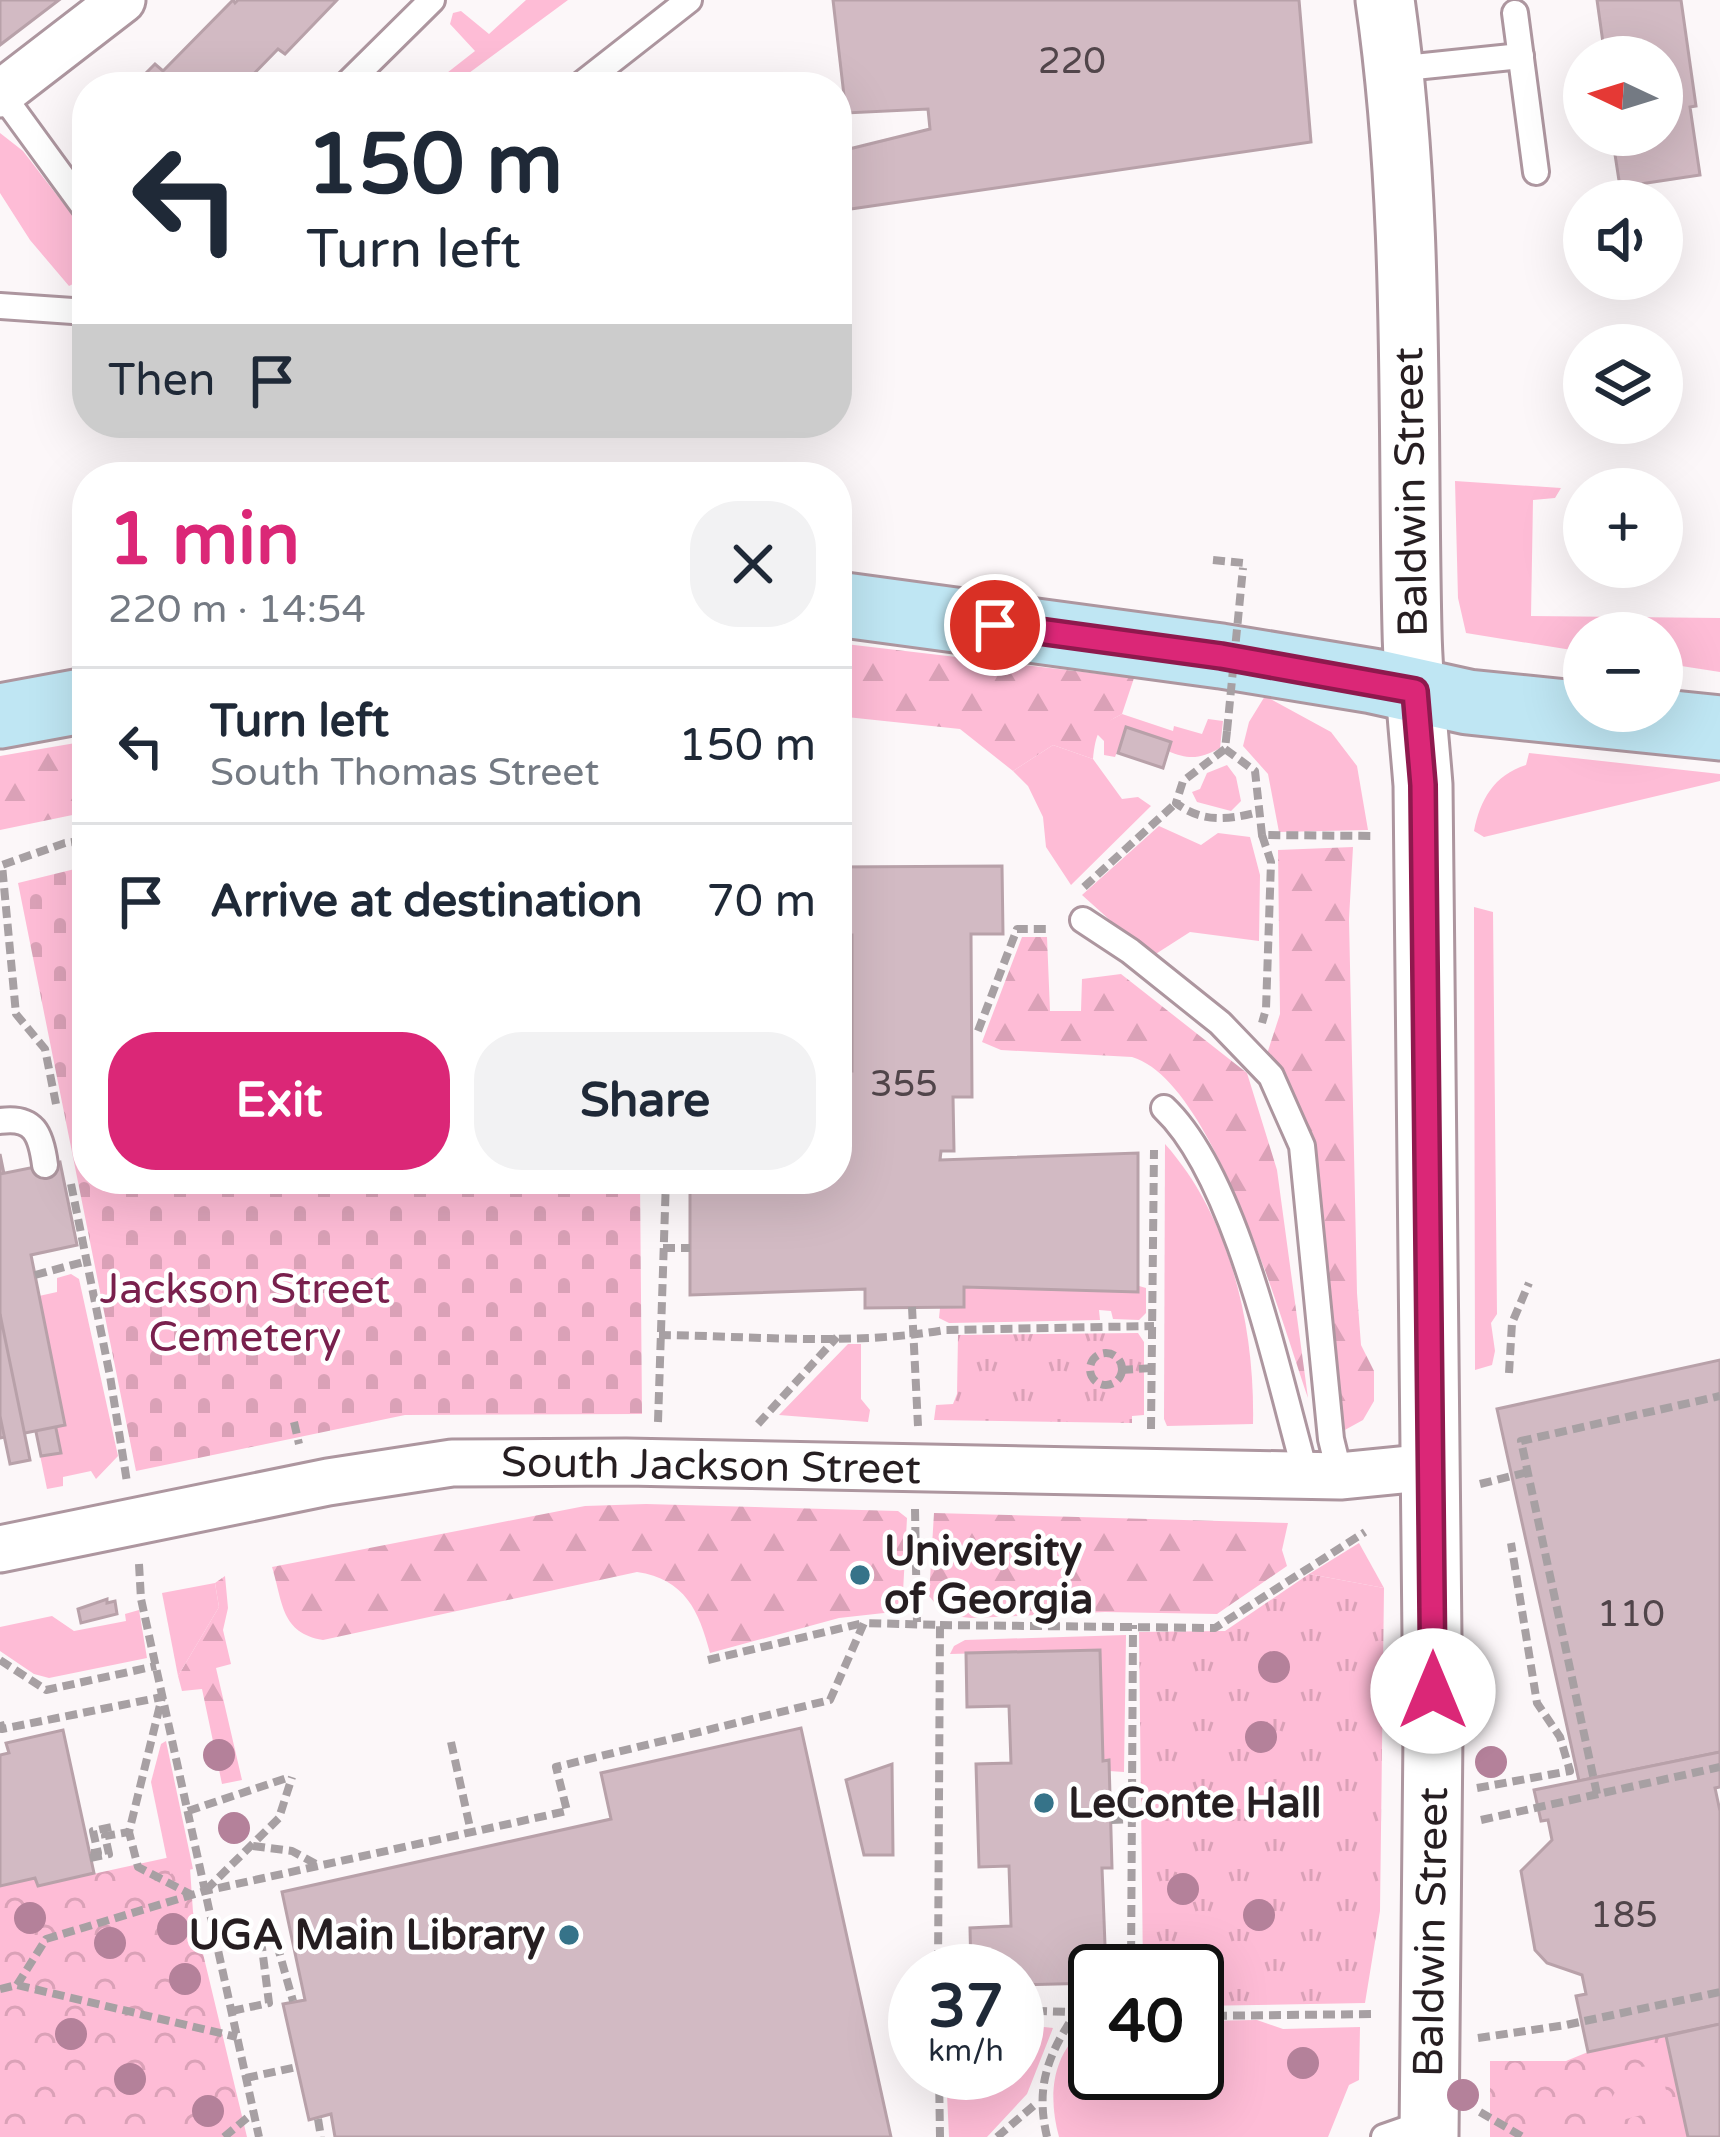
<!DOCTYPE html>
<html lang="en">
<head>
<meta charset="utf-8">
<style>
  body { margin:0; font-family:"Varela Round",sans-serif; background:#f2f2f3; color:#1f2937; height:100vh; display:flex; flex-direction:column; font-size:45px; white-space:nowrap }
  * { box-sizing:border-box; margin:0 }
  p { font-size:39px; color:#747a83 }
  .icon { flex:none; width:66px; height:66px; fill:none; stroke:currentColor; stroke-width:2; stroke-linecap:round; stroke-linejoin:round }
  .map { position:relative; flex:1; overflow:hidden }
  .drawer { position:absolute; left:72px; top:462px; width:780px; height:732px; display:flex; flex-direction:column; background:#fff; border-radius:48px; box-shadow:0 12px 48px #0002 }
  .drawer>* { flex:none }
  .banner { position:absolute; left:72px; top:72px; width:780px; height:366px; border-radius:48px; box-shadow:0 12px 48px #0002; background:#fff; color:#1f2937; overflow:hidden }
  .needle { width:78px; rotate:274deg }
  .controls { position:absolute; left:1563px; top:36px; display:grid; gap:24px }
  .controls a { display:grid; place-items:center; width:120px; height:120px; border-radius:50%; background:#fff; box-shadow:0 12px 48px #0002; font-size:60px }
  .speed { position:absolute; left:888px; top:1944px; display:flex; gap:24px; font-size:60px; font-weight:700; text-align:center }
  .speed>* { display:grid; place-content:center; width:156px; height:156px; border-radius:50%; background:#fff; box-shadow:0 12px 48px #0002; line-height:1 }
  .speed small { font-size:30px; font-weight:400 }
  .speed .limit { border:6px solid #111; border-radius:18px; background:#fff; color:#111 }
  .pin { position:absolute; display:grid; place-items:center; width:102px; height:102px; color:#fff; margin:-51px; border:6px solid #fff; border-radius:50%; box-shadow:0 3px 12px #0007 }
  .me { position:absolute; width:132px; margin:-66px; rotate:0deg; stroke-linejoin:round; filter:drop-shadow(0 0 9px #0008) }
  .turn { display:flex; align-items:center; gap:42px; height:252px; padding:0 36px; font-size:54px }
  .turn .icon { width:156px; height:156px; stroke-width:2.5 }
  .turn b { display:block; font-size:84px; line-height:102px }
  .then { display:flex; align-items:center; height:114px; padding:0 36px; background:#0003; gap:24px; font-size:45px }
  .round { display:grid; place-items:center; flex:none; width:126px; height:126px; border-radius:48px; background:#f2f2f3 }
  .overview { display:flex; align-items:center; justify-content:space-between; height:204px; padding:0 36px }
  h1 { font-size:72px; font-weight:700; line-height:90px; color:#db2777 }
  .cta { display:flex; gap:24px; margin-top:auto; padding:24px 36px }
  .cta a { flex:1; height:138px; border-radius:48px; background:#db2777; color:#fff; font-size:48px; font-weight:700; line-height:138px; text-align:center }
  .cta a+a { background:#f2f2f3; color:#1f2937 }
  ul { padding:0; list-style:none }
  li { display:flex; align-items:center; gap:36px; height:156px; padding:0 36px; border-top:3px solid #e0e1e3 }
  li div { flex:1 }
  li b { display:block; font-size:45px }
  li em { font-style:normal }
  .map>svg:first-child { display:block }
  .grass { fill:url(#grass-tufts) }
  .forest { fill:url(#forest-firs) }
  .cemetery { fill:url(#cemetery-stones) }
  .park { fill:url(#park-crowns) }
  .garden { fill:#febcd6 }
  .building { fill:#d2bac3; stroke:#b8a1a9; stroke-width:3 }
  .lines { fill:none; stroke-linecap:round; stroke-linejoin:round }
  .service-casing { stroke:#ad969f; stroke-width:30 }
  .minor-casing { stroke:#ad969f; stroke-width:51 }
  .tertiary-casing { stroke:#ad969f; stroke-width:63 }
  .secondary-casing { stroke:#ad969f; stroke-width:69 }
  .path { stroke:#a7a0a3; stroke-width:8; stroke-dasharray:12 6; stroke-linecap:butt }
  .service { stroke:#fff; stroke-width:24 }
  .minor { stroke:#fff; stroke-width:45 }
  .tertiary { stroke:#fff; stroke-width:57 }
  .secondary { stroke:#bfe6f3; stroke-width:63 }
  .path-bridge { stroke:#a7a0a3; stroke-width:8; stroke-dasharray:12 6; stroke-linecap:butt }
  .tree { fill:#b4819a }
  .route-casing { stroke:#8e194d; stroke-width:30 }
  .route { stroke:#db2777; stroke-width:21 }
  .poi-dot { fill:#367389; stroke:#fff; stroke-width:4.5 }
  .labels { text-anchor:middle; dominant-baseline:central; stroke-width:9; stroke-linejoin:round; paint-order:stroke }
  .number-label { font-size:36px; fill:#51454a }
  .street-label { font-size:42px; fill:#261e21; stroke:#fff }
  .park-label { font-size:42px; fill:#79204d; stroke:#fff }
  .poi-label { font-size:42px; font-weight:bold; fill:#261e21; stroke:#fff; text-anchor:start }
</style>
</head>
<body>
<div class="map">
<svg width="1720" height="2137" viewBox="0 0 1720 2137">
  <defs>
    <pattern id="grass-tufts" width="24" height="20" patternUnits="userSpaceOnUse" patternTransform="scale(3)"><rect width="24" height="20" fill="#febcd6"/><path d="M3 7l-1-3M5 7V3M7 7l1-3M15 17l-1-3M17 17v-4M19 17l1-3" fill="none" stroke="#daa1b7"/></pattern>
    <pattern id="forest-firs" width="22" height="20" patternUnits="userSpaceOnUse" patternTransform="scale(3)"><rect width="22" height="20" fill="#febcd6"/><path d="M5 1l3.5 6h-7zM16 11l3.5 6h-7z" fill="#daa1b7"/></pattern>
    <pattern id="cemetery-stones" width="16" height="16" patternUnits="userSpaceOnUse" patternTransform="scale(3)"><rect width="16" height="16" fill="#febcd6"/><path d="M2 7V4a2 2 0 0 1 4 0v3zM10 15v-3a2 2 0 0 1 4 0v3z" fill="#daa1b7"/></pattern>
    <pattern id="park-crowns" width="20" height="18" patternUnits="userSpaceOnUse" patternTransform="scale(3)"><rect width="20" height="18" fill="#febcd6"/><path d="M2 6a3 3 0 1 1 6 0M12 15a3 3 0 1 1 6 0" fill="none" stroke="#daa1b7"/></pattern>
  </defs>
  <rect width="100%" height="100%" fill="#fcf7f9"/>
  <!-- grass -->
  <g class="grass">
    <polygon points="1138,1333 1144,1342 1144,1415 1132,1416 1132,1423 934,1420 936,1405 953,1404 957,1394 958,1335"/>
    <polygon points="1309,1574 1384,1588 1380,1911 1365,2003 1197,2006 1197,1971 1143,1971 1139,1632 1225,1631"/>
  </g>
  <!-- forest -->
  <g class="forest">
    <path d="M837,643L1134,678L1122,714C1098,726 1096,733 1093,759L1053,745L1013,771L960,729L837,716Z"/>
    <polygon points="87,741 87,812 0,830 0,756"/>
    <polygon points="1353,847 1349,919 1357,1293 1361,1345 1374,1371 1374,1401 1363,1420 1343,1431 1331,1360 1312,1142 1267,1054 1280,1014 1278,850"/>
    <path d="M1022,937H1047L1050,1011H1081L1082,979L1121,974L1247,1073L1277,1170L1308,1398C1281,1320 1214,1081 1132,1057L1001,1050L982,1042Z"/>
    <path d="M646,1504L898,1511L907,1518L902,1611L839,1618L710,1653C699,1611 685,1579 637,1572L323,1640C281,1633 283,1603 272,1567L585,1506Z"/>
    <polygon points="934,1513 1288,1523 1282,1550 1287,1566 1217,1614 1105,1612 971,1618 945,1615 929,1596"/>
    <polygon points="225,1576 228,1608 223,1630 231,1664 216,1668 242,1780 222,1784 202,1689 182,1691 178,1676 219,1607 215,1583"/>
  </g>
  <!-- cemetery -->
  <polygon class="cemetery" points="87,866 87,1179 640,1179 642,1414 405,1415 136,1471 18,883"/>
  <!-- park -->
  <g class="park">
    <polygon points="189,1853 193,1912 247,2137 0,2137 0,1886 35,1878 38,1886"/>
    <polygon points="1666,2036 1688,2137 1490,2137 1490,2061 1566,2061 1588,2052"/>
  </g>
  <!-- garden -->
  <g class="garden">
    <polygon points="526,0 568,0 450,87 429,87 475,51 450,24 453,13 461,11 489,34"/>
    <polygon points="0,133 23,151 76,220 87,225 87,277 69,286 30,240 0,193"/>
    <polygon points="1455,481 1561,488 1555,498 1533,500 1531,616 1720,618 1720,672 1662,663 1662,633 1584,633 1584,652 1466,633 1458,598"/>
    <polygon points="1265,696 1331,732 1357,766 1368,830 1279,832 1268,774 1243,746 1249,722"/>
    <path d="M1122,714L1173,731L1174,726L1202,734L1208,719L1223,721L1220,748C1200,759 1189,760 1168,751L1170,742L1127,727L1115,757L1104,755V741L1096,733L1101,725Z"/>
    <polygon points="1053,745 1093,759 1122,799 1138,797 1151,806 1071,885 1046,847 1043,817 1028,786 1013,771"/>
    <path d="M1529,753L1720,774V781L1484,837L1474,831C1480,800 1494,775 1526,765Z"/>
    <polygon points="1227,765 1236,777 1241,801 1231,811 1197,802 1192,792 1200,789 1207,773"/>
    <polygon points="1159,826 1201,845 1218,833 1250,837 1260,875 1259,941 1190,932 1151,957 1082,895"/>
    <polygon points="1474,907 1493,912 1497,1314 1491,1323 1495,1351 1492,1365 1475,1370"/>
    <path d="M1165,1144C1231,1218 1255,1328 1253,1424L1167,1426L1164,1419Z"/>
    <polygon points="71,1274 79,1279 118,1456 96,1479 91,1471 63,1477 63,1486 47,1489 35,1431 65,1424 39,1296 57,1292 57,1278"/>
    <polygon points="1139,1286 1146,1288 1146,1313 1139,1320 1113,1319 1111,1311 1099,1310 1100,1320 949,1323 939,1318 940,1308 964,1307 964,1287 1138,1292"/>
    <polygon points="848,1344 861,1344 861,1399 870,1410 868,1422 779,1415"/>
    <polygon points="1359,1543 1384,1588 1309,1574"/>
    <polygon points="215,1583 219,1607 178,1676 162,1593"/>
    <polygon points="139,1610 147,1658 49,1678 34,1674 0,1651 0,1627 52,1616 74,1631 126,1621 125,1614"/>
    <polygon points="1126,1635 1124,1772 1109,1771 1109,1761 1103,1761 1100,1650 950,1654 954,1646 965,1640"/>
    <polygon points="166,1741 193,1869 170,1874 151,1782 161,1744"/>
    <path d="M1257,2020L1283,2029L1360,2027L1359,2080L1349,2085L1328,2137H1059C1047,2093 1052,2047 1095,2022V2073H1197V2021Z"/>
    <polygon points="1017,2024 1053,2028 1027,2094 987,2137 949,2137 946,2073 1017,2073"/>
    <polygon points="1660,2064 1670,2108 1594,2127 1629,2069"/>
  </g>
  <!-- building -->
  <g class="building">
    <polygon points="0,0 59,0 0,45"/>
    <polygon points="233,0 235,3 238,0 337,0 285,54 278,49 241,87 132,87 155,64 163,71"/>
    <polygon points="833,0 1299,0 1311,142 837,211 837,152 930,129 928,109 846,113"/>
    <polygon points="1597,0 1681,0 1696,106 1690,107 1700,175 1620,187 1612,135 1662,135 1662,57 1605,57"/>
    <polygon points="1126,727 1171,742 1163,768 1118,753"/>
    <polygon points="1002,866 1003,934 971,934 972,1097 953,1097 954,1151 941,1151 940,1160 1138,1153 1138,1292 964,1287 964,1307 865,1308 865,1289 690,1295 690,1179 837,1179 837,1071 852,1071 852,935 837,935 837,867"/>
    <polygon points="0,1154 61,1453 41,1456 0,1258"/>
    <polygon points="60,1162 77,1245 31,1255 65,1425 0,1438 0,1174"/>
    <polygon points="0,1314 30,1460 10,1464 0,1416"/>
    <polygon points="1720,1360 1720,1752 1579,1781 1497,1409"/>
    <polygon points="107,1599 107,1603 115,1601 117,1614 81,1623 78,1609"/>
    <polygon points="1100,1650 1103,1761 1109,1760 1112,1868 1102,1868 1106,1971 1095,1971 1095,1983 1017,1985 1017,1971 971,1971 970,1928 1011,1926 1009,1866 979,1867 976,1764 1011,1763 1009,1706 967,1707 966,1653"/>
    <polygon points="801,1728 891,2137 335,2137 331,2114 309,2120 283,2004 305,2000 282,1892 611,1819 601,1773"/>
    <polygon points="63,1730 94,1873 38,1886 35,1878 0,1886 0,1755 9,1753 6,1743"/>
    <polygon points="1720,1752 1720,1787 1715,1788 1720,1811 1720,2024 1588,2052 1576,1996 1586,1994 1582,1975 1547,1963 1535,1950 1521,1871 1552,1840 1548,1820 1541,1821 1534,1790"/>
    <polygon points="892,1764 893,1855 864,1855 846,1780"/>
    <polygon points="1720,2024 1720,2137 1688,2137 1666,2036"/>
  </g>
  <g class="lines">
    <!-- service casing -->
    <g class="service-casing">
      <g id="service">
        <polyline points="1515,13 1536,172"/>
        <polyline points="1395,69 1521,56"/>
        <polyline points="344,87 432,0"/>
        <polyline points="578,87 689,0"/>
        <polyline points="1,93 87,211"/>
        <polyline points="0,306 87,312"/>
        <polyline points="1083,920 1130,951 1220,1023 1271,1076 1302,1146 1331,1439 1340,1476"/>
        <path d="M1164,1108C1237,1177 1278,1376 1306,1475"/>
        <path d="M0,1121C34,1116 41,1134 45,1165"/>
        <polyline points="1384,2137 1427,2122"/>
      </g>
    </g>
    <!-- minor casing -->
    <g class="minor-casing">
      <g id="minor">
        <polyline points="0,94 122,0"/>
        <polyline points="0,1549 328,1482 452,1463 626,1462 1340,1476 1431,1467"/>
      </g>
    </g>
    <!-- tertiary casing -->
    <g class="tertiary-casing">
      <path id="tertiary" d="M1385,0C1415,209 1407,420 1412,630C1413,682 1419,734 1423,785L1433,1733L1429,2137"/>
    </g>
    <!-- secondary casing -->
    <g class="secondary-casing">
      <g id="secondary">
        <polyline points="837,604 1221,656 1373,681 1468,702 1720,728"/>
        <polyline points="0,716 87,700"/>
      </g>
    </g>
    <!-- path -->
    <g class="path">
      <polyline points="1213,560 1244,563 1243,568"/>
      <polyline points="1227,731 1225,749 1255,771 1262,835 1376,836"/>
      <path d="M1225,749L1183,781L1176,803C1202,823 1228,820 1259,812"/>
      <polyline points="1262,835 1271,862 1266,1009 1262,1023"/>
      <polyline points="1084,887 1176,803"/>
      <polyline points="837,957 852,957"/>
      <polyline points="978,1031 1017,929 1051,929"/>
      <polyline points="56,1104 45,1049 16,1014 2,865 65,843 87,840"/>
      <polyline points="71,1184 110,1376 127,1482"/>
      <polyline points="663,1248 690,1248"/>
      <polyline points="35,1275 87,1261"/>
      <polyline points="912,1307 918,1426"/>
      <path d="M659,1335C753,1336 852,1346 945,1330L1154,1326"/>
      <circle cx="1106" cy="1369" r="16"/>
      <polyline points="1121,1370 1153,1368"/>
      <polyline points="1509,1373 1512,1323 1529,1283"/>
      <polyline points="294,1422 299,1444"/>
      <polyline points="658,1422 666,1179"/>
      <polyline points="758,1424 837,1337"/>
      <polyline points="1151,1429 1154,1150"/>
      <polyline points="1480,1484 1528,1472"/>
      <polyline points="915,1509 917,1622"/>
      <polyline points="139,1564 141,1599 259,2137"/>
      <polyline points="940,1625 1215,1628 1365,1532"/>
      <polyline points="0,1660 46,1690 156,1666"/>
      <polyline points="708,1660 863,1623"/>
      <polyline points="0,1722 2,1729 162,1697 129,1832 138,1867 192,1895"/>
      <polyline points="451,1742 471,1832"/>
      <polyline points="1477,1788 1570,1771 1560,1737 1537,1703 1511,1543"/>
      <polyline points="1597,1794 1521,1441 1720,1396"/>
      <polyline points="188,1811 290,1777"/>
      <polyline points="1111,1820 1132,1819"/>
      <polyline points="1481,1820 1720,1767"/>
      <polyline points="253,1846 292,1851 318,1865"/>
      <polyline points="91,1853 98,1853 93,1831 112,1827"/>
      <polyline points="90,1858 109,1854 105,1836 129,1832"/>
      <polyline points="206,1890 279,1818 292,1777"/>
      <polyline points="1131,1971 1133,1625"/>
      <polyline points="17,1985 46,1939 205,1891 567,1811 556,1767 830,1700 864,1623 940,1625 938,1971"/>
      <polyline points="0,1989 17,1985 237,2037"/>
      <polyline points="1017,2010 1095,2013"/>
      <polyline points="232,2011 269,2003 261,1940 274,1934 293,2001"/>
      <polyline points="1197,2016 1376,2014"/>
      <polyline points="1478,2038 1566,2025 1720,1992"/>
      <polyline points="939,2073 940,2137"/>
      <polyline points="246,2078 297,2067"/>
      <polyline points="1480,2112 1523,2137"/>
      <polyline points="318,2119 321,2137"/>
      <polyline points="224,2137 253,2113"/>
      <polyline points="997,2137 1038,2102"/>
      <path d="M1047,2137C1035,2086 1048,2054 1077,2011"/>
    </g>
    <!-- service -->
    <use href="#service" class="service"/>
    <!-- minor -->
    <use href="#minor" class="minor"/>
    <!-- tertiary -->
    <use href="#tertiary" class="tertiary"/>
    <!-- secondary -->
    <use href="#secondary" class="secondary"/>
    <!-- path-bridge -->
    <polyline class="path-bridge" points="1227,731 1243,568"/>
  </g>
  <!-- trees -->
  <g class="tree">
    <circle cx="1274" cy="1667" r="16"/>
    <circle cx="1261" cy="1737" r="16"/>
    <circle cx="219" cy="1755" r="16"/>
    <circle cx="1491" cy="1762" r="16"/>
    <circle cx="234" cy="1828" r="16"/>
    <circle cx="1183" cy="1889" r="16"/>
    <circle cx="1259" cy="1915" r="16"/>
    <circle cx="30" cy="1918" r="16"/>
    <circle cx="173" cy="1929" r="16"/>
    <circle cx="110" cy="1943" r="16"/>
    <circle cx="185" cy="1979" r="16"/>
    <circle cx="71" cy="2034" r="16"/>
    <circle cx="1303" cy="2063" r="16"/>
    <circle cx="130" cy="2079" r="16"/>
    <circle cx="1463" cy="2095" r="16"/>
    <circle cx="208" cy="2111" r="16"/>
  </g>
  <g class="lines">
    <!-- route casing -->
    <g class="route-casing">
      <polyline id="route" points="995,625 1221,656 1415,691 1423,785 1433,1691"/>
    </g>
    <!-- route -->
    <use href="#route" class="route"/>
  </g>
  <!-- markers -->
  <g class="poi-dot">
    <circle cx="860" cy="1575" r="12"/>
    <circle cx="1044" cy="1803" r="12"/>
    <circle cx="569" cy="1935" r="12"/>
  </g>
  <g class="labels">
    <!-- number labels -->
    <g class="number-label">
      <text x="1072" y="61">220</text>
      <text x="904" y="1084">355</text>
      <text x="1631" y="1614">110</text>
      <text x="1624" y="1915">185</text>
    </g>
    <!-- street labels -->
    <g class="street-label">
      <text transform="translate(1411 492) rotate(-91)">Baldwin Street</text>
      <text transform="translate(711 1466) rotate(1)">South Jackson Street</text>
      <text transform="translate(1431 1932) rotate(-89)">Baldwin Street</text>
    </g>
    <!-- park labels -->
    <g class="park-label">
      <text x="245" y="1289">Jackson Street<tspan x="245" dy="48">Cemetery</tspan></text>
    </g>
    <!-- poi labels -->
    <g class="poi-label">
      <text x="884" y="1551">University<tspan x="884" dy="48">of Georgia</tspan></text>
      <text x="1068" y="1803">LeConte Hall</text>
      <text x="545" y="1935" text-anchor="end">UGA Main Library</text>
    </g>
  </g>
</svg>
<div class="controls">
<a><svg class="needle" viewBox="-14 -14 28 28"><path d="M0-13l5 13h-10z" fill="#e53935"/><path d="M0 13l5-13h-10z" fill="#747a83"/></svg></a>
<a><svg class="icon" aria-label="sound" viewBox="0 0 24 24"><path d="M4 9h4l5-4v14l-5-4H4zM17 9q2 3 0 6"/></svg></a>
<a><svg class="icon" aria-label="layers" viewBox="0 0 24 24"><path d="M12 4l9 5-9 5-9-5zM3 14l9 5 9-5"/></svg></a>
<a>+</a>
<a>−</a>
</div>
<div class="speed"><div>37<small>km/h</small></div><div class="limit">40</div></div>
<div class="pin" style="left:995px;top:625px;background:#d93025"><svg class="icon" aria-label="arrive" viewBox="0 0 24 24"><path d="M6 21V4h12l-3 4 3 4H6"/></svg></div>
<svg class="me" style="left:1433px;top:1691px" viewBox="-20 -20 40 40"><circle r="19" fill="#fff"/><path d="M0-13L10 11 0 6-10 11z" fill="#db2777"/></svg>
<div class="banner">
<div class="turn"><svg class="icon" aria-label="left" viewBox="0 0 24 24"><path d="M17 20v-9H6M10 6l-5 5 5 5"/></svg><div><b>150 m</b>Turn left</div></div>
<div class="then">Then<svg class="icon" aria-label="arrive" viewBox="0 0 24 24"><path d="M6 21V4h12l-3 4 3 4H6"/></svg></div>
</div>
<section class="drawer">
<div class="overview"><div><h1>1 min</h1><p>220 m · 14:54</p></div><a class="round"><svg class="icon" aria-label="close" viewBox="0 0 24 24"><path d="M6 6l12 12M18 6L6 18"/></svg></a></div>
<ul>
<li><svg class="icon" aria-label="left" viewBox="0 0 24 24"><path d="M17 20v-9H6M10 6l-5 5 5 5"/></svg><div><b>Turn left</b><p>South Thomas Street</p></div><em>150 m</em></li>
<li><svg class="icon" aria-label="arrive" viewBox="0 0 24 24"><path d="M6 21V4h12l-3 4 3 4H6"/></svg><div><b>Arrive at destination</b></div><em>70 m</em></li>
</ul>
<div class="cta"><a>Exit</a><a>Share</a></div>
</section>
</div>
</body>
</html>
